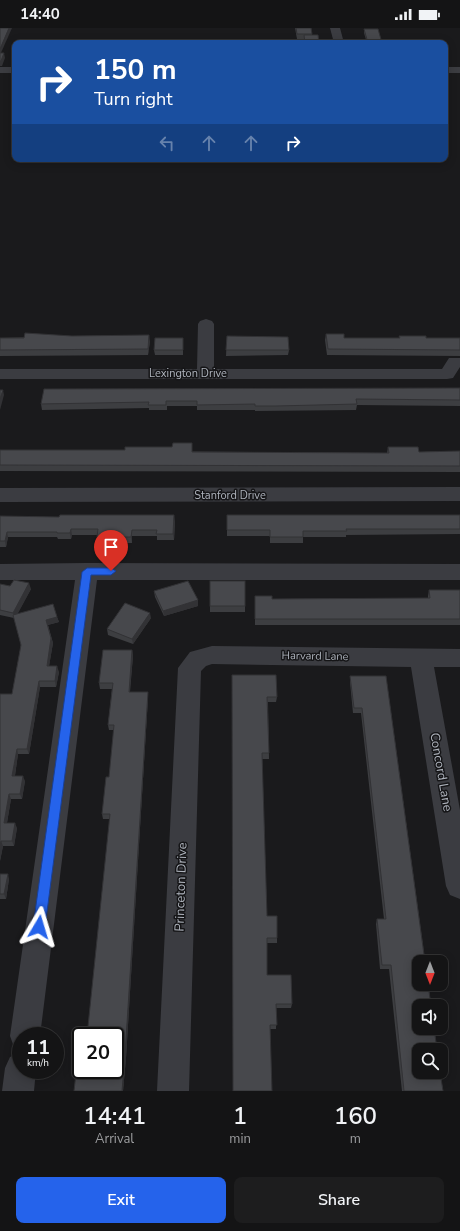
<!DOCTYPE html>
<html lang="en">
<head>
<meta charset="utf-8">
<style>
  body { margin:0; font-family:"Nunito Sans",sans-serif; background:#1d1d1e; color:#f1f3f6; height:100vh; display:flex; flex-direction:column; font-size:15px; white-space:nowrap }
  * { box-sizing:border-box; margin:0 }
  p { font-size:13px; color:#9d9ea0 }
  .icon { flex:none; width:22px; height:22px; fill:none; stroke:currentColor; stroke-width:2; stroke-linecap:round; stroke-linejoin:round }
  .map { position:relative; height:1063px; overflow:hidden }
  .panel { display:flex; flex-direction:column; background:#141415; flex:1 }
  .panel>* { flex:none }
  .banner { position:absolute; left:12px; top:12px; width:436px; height:122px; border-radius:8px; box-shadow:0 2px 10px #0003,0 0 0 1px #333334; background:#1a4fa0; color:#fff; overflow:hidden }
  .needle { width:26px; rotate:180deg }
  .tools { position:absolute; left:412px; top:927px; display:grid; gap:8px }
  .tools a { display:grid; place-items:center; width:36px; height:36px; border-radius:8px; background:#141415; box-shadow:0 2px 10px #0003,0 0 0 1px #333334; font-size:20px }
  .speed { position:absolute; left:12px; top:999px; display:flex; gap:8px; font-size:20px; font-weight:700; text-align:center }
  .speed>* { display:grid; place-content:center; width:52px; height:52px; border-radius:50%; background:#141415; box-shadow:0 2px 10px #0003,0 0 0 1px #333334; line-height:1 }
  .speed small { font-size:10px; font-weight:400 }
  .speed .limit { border:2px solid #111; border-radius:6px; background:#fff; color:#111 }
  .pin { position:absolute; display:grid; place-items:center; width:34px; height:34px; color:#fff; margin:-41px -17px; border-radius:50% 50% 50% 0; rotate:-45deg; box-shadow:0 0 4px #0007 }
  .pin .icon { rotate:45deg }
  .me { position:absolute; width:44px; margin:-22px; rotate:7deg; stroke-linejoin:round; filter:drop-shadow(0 0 3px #0008) }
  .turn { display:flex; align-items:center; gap:14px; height:84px; padding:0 16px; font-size:18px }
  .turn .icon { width:52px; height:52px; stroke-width:2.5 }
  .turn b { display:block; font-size:28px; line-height:34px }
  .lanes { display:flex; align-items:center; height:38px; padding:0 16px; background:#0003; justify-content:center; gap:20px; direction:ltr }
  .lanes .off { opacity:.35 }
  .eta { display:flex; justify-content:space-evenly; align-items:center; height:68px; text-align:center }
  .eta b { font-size:24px; font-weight:600; line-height:28px }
  .primary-button { display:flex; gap:8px; margin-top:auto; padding:8px 16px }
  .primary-button a { flex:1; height:46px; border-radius:8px; background:#2563eb; color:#fff; font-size:16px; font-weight:600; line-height:46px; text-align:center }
  .primary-button a+a { background:#1d1d1e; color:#f1f3f6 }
  .status { display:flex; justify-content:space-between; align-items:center; height:28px; padding:0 20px; background:#141415; direction:ltr }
  .status svg { height:11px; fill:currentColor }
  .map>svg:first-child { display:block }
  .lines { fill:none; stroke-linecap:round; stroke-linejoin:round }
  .minor { fill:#3b3c41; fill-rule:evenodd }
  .wall { fill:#3d3e41 }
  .shaded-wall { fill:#323235 }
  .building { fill:#47484c; stroke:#323235 }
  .route { fill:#2563eb; stroke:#184099 }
  .labels { text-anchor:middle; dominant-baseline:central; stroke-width:3; stroke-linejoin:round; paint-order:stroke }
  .street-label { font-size:11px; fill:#adb2bb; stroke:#151517 }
  .near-street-label { font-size:13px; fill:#adb2bb; stroke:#151517 }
</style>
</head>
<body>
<div class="status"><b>14:40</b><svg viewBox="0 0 49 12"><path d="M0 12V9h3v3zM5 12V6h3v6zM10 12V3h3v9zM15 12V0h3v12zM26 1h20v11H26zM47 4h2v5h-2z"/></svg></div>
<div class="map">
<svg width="460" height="1063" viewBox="0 0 460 1063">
  <rect width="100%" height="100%" fill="#1a1a1c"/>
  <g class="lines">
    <!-- minor -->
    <g class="minor">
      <polygon points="330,0 340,0 344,15 334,15"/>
      <rect x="0" y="39" width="15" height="6"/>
      <rect x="445" y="39" width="15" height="6"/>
      <polygon points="206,291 212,293 214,296 214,341 442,341 449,330 460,330 460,339 453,350 447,351 0,351 0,341 197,341 198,296 200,293"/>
      <polygon points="460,459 460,473 0,474 0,460"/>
      <polygon points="87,535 460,536 460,552 97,552 40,1008 21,1008 21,1022 14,1019 10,1008 75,552 0,552 0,536"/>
      <polygon points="212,618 460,621 460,639 434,639 460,782 460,871 450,867 446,858 411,639 212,636 206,638 201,643 189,1063 157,1063 178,640 190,624"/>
      <polygon points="21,1024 21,1042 36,1042 34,1063 2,1063 5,1040 10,1029"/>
    </g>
  </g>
  <!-- wall -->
  <g class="wall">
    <polygon points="295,0 311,0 312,7 319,15 304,15 304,11 297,11"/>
    <polygon points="364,1 382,15 367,15 364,5"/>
    <polygon points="326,306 344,310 399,310 399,308 426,310 460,310 460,328 327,327 325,312"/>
    <polygon points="72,308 150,313 148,327 0,328 0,310"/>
    <polygon points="227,308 289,322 288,327 226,328"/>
    <polygon points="183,310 183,327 155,327 154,322"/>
    <polygon points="460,360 460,378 357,377 356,382 255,383 255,382 197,382 197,378 167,378 167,382 149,382 149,380 42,382 41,376"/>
    <polygon points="388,419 419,424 460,423 460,444 0,443 0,422 387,425"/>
    <polygon points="227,487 460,487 460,506 346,507 346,509 303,509 303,515 270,515 270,508 227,508"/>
    <polygon points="0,488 175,493 174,512 157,512 157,508 132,508 132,515 98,515 97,509 98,507 72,507 71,511 58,511 57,509 8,509 6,519 0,519"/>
    <rect x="210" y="553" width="35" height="31"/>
    <polygon points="0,556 10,558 31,561 17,586 57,589 59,594 48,597 53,615 49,638 59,644 56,659 40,659 29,726 18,726 15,748 25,753 22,771 11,771 7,795 17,800 14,818 3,818 0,833 0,666 12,666 21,617 14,590 0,587"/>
    <polygon points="429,562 460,562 460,597 255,597 255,574 272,571 428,570 428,568"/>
    <polygon points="154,563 198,572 198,578 164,588 155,569"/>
    <polygon points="151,590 133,616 108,607 107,601"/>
    <polygon points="132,622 133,628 130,664 148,664 148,669 126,1030 123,1063 74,1063 115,1042 109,791 103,791 102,786 109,749 114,702 109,702 108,697 112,661 100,661 99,655"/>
    <polygon points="232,647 277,669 276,674 268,674 269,731 262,731 267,888 277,910 277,915 267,915 267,947 292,976 291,980 276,980 276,1001 270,1001"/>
    <polygon points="350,648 386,648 443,1063 402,1063 389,941 380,941 376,896 377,891 384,891 361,685 353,685 350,654"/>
    <polygon points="0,846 9,851 6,871 0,871"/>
  </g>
  <!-- shaded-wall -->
  <g class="shaded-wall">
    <polygon points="9,0 12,0 0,27 0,21"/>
    <polygon points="4,25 5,30 2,38 0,38 0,33"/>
    <polygon points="149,307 150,313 148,327 148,321"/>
    <polygon points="3,362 4,367 0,382 0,371"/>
    <polygon points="174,487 175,493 174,512 173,506"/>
    <polygon points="71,501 72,507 71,511 70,505"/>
    <polygon points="132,502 132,515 131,509"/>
    <polygon points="7,504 8,509 6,519 5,513"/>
    <polygon points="29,555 31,561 15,591 13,585"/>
    <polygon points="198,572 198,578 164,588 163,583"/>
    <polygon points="150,585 151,590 133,616 132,611"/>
    <polygon points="57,589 59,594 47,597 46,592"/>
    <polygon points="51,610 53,615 48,644 47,638"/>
    <polygon points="132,622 133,628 129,669 129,664"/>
    <polygon points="57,638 59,644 56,659 55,653"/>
    <polygon points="39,653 40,659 29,726 27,721"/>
    <polygon points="148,664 148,669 126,1030 123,1063 122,1063"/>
    <polygon points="17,721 18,726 14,753 12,748"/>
    <polygon points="23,748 25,753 22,771 20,766"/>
    <polygon points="9,766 11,771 6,800 4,795"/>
    <polygon points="15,795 17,800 14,818 12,813"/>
    <polygon points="1,813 3,818 0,833 0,817"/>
    <polygon points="8,846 9,851 6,871 4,866"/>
  </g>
  <!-- building -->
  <g class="building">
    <polygon points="0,0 9,0 0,21"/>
    <polygon points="296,0 311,0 312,6 297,6"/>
    <polygon points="364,1 378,1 382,15 368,15"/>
    <polygon points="304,7 318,7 319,15 305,15"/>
    <polygon points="0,25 4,25 1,33 0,33"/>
    <polygon points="25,305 72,308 149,307 148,321 0,322 0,310 24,310"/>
    <polygon points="326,306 344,306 344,310 400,310 399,308 426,308 426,310 460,310 460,322 328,321"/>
    <polygon points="227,308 288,309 289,322 226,322"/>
    <polygon points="155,310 183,310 183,322 154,322"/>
    <polygon points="460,360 460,372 356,371 357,376 276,378 255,378 255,376 197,377 197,373 166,373 166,377 148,377 149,374 41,376 44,361"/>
    <polygon points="0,362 3,362 0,371"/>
    <polygon points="173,415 192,415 192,424 389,425 388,419 418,419 419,424 460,423 460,438 0,437 0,422 125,422 125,419 172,419"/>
    <polygon points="60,487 174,487 173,506 156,506 157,502 132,502 131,509 97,509 98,501 71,501 70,505 57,505 57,504 7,504 5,513 0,513 0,488 59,489"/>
    <polygon points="227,487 460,487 460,501 346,501 347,503 303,503 303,509 270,509 270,502 227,502"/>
    <polygon points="14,552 29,555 13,585 0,582 0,556 10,558"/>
    <polygon points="188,553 198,572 163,583 154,563"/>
    <rect x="210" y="553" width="35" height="25"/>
    <polygon points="429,562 460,562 460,591 255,591 255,568 272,568 272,571 430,570"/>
    <polygon points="125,575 150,585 132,611 107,601"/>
    <polygon points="53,576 57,589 46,592 51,610 47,638 57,638 55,653 39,653 27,721 17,721 12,748 23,748 20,766 9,766 4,795 15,795 12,813 1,813 0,817 0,666 12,666 21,617 13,587"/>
    <polygon points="103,622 132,622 129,664 148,664 125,1027 122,1063 74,1063 78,1027 81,1027 81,1042 115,1042 115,1008 87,1008 110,786 102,786 106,749 109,749 114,697 108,697 113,655 99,655"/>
    <polygon points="232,647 276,647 277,669 267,669 269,725 262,725 267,888 277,888 277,910 267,910 267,947 291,947 292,976 276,976 277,997 270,997 272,1063 233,1063"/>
    <polygon points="350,648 386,648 425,934 419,934 419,956 428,956 431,978 419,978 419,1000 434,1000 437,1022 419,1022 419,1044 440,1044 443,1063 404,1063 391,937 382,937 377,891 386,891 362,680 354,680"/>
    <polygon points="0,846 8,846 4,866 0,866"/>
  </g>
  <!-- route -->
  <polygon class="route" points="87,540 111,540 116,543 111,547 91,547 45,899 44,904 39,905 35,904 33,899 82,544"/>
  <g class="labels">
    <!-- street labels -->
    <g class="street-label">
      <text x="188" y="345">Lexington Drive</text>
      <text x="230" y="467">Stanford Drive</text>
      <text transform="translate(315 628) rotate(1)">Harvard Lane</text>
    </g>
    <!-- near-street labels -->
    <g class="near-street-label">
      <text transform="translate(441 744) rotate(80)">Concord Lane</text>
      <text transform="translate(181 859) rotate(-88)">Princeton Drive</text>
    </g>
  </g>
</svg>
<div class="tools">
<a><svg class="needle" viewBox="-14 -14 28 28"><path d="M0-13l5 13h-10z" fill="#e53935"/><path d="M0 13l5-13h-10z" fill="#9d9ea0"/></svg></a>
<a><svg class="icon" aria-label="sound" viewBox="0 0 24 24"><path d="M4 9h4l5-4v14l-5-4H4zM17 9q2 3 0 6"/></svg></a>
<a><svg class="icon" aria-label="search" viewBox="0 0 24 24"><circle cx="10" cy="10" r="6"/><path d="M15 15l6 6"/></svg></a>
</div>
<div class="speed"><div>11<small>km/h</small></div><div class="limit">20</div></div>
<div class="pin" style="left:111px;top:543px;background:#d93025"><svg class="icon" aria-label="arrive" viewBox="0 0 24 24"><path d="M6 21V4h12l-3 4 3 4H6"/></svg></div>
<svg class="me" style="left:39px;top:899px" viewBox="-20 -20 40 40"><path d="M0-17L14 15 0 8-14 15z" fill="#2563eb" stroke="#fff" stroke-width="4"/></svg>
<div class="banner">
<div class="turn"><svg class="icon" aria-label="right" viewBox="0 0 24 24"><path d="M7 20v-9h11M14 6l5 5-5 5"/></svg><div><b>150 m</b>Turn right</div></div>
<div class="lanes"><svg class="icon off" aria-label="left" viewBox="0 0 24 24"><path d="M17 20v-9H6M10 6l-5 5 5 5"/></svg><svg class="icon off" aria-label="ahead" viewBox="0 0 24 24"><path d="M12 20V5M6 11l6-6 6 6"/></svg><svg class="icon off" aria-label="ahead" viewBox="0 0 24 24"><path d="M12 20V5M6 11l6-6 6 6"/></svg><svg class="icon" aria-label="right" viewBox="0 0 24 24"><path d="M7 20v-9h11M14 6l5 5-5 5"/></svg></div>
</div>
</div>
<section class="panel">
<div class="eta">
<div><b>14:41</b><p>Arrival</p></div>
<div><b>1</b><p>min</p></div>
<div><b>160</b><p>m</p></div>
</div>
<div class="primary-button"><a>Exit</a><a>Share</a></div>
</section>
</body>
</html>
